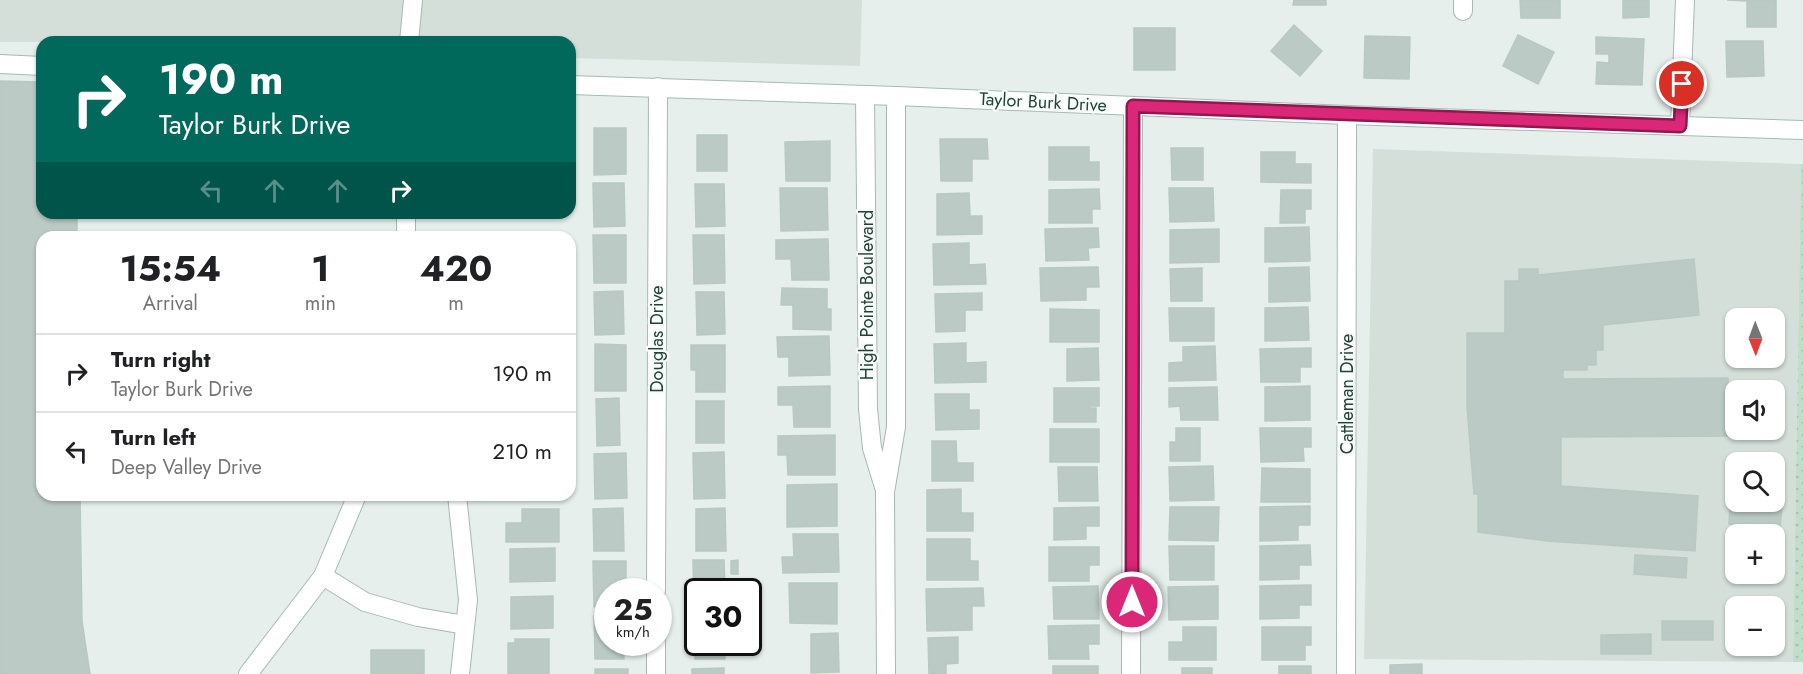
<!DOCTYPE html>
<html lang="en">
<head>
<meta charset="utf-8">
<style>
  body { margin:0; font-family:Jost,sans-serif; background:#f6f6f6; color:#202124; height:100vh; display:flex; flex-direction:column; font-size:22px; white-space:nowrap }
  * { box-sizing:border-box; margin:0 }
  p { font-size:20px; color:#757577 }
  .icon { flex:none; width:33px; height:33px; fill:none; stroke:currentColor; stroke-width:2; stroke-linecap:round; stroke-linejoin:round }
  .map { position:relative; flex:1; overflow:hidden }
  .panel { position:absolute; left:36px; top:231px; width:540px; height:270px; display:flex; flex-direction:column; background:#fff; border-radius:18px; box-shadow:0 2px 4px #0004 }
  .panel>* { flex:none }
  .banner { position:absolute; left:36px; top:36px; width:540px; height:183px; border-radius:18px; box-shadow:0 2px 4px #0004; background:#00695c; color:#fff; overflow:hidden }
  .needle { width:39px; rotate:179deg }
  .fabs { position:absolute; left:1725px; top:308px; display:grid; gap:12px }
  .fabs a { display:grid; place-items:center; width:60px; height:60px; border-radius:12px; background:#fff; box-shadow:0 2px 4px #0004; font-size:30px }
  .speed { position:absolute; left:594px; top:578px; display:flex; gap:12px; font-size:30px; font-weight:700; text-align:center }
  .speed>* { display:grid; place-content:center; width:78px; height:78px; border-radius:50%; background:#fff; box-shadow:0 2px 4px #0004; line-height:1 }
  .speed small { font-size:15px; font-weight:400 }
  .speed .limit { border:3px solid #111; border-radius:9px; background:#fff; color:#111 }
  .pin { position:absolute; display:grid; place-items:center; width:51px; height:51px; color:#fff; margin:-26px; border:3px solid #fff; border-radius:50%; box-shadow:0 2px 6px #0007 }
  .me { position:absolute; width:66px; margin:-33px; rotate:0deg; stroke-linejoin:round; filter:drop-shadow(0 0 4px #0008) }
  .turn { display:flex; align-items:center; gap:21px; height:126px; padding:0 24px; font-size:27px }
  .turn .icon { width:78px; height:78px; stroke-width:2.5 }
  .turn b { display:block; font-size:42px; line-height:51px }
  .lanes { display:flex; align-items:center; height:57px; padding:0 24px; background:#0003; justify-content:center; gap:30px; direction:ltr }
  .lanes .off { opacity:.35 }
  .eta { display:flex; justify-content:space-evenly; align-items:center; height:102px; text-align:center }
  .eta b { font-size:36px; font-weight:700; line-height:42px }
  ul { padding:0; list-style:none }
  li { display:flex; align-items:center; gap:18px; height:78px; padding:0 24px; border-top:2px solid #e0e0e0 }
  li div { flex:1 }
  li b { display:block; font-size:22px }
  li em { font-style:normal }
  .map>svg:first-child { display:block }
  .built { fill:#d4dfda; fill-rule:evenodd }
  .park { fill:url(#park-dots) }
  .building { fill:#bbcac4; stroke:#b8c9c2; stroke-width:1.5 }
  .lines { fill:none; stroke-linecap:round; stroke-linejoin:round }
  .street-casing { stroke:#a8b8b2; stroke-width:20 }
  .secondary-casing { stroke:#a4bbb3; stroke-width:20 }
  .street { stroke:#fff; stroke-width:18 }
  .secondary { stroke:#fff; stroke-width:18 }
  .route-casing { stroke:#8e194d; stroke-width:15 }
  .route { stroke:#db2777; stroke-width:10 }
  .labels { text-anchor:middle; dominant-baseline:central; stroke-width:4.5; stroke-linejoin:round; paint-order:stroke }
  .street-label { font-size:18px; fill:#24423a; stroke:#f7fbf9 }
</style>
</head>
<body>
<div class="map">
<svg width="1803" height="674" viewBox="0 0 1803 674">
  <defs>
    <pattern id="park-dots" width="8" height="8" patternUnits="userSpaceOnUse" patternTransform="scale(1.5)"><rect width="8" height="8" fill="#bfe0c8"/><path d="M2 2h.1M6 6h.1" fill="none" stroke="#a4c1ad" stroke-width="1.8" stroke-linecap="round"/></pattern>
  </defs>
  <rect width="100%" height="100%" fill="#e6efeb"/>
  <!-- built -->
  <g class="built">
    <polygon points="0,0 862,0 860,66 570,58 570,42 0,42"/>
    <path d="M1373,149L1801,164L1793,662L1364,659ZM1736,318H1774V357H1736ZM1736,390H1774V429H1736ZM1736,462H1774V501H1736ZM1736,534H1774V573H1736ZM1736,606H1774V645H1736Z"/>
  </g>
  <!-- park -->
  <polygon class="park" points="1801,164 1803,164 1803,662 1793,662"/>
  <!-- building -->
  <g class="building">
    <polygon points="1294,0 1326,0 1326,5 1293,5"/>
    <polygon points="1520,0 1560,0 1560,18 1521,18"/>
    <polygon points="1623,0 1649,0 1649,17 1623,18"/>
    <polygon points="1727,0 1776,0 1776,27 1747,27 1747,1"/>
    <polygon points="1294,25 1322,51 1300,76 1271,51"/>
    <rect x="1134" y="28" width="41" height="42"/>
    <polygon points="1518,35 1554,52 1538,84 1503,66"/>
    <polygon points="1365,36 1410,37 1409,79 1364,78"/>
    <polygon points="1596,37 1644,39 1642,85 1596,84 1597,62 1609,63 1609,54 1596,54"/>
    <polygon points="1726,41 1763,41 1764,76 1727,77"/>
    <polygon points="0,81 42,82 42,213 77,213 77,237 42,237 42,495 80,495 82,621 90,674 0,674"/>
    <polygon points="594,128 626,128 626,174 594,175"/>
    <rect x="697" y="135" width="30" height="36"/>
    <polygon points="940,139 987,139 988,159 972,159 972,181 941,181"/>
    <polygon points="830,141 830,181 786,181 785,142"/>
    <polygon points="1049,147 1089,147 1089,162 1099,162 1099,180 1049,180"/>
    <polygon points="1171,148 1203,148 1203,180 1172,180"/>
    <polygon points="1261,152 1295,152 1295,164 1311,164 1311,183 1261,182"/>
    <polygon points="593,183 624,183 625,226 594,227"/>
    <polygon points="695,184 724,184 725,226 696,227"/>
    <polygon points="780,188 827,188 828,230 781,231"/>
    <polygon points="1169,188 1213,188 1214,221 1170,222"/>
    <polygon points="1099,189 1100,209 1092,209 1092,223 1049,223 1049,190"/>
    <polygon points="1281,190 1311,190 1311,209 1305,209 1305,223 1280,223"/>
    <polygon points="969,193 970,216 982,216 982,234 937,235 937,194"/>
    <polygon points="1309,227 1310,261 1265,262 1265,228"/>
    <polygon points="1098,228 1099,247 1088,248 1089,260 1046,261 1045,229"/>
    <polygon points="1219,229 1219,262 1170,263 1170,230"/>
    <polygon points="593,235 626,235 626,283 594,283"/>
    <polygon points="693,235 724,235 725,283 694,284"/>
    <polygon points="828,239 829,280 792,280 791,259 776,259 776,240"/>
    <polygon points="969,243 969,265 985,264 986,284 934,285 933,244"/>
    <polygon points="1694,259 1699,315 1603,325 1603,350 1596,350 1596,365 1587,365 1587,370 1563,370 1563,379 1728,378 1729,436 1561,437 1561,486 1698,496 1695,551 1547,541 1478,532 1478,494 1474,494 1467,407 1467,333 1505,333 1505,281 1519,281 1519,269 1538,269 1538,275"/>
    <polygon points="1098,267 1099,287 1086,287 1086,300 1041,301 1040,268"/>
    <polygon points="1309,267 1310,301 1269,302 1269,268"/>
    <polygon points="1202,268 1202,301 1171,301 1170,269"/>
    <polygon points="782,288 827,289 827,309 831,309 831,330 793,329 793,305 781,305"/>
    <polygon points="623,291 624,334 595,335 594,292"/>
    <polygon points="696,292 724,292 725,334 697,335"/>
    <polygon points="982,293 982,310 965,310 965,331 936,332 935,294"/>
    <polygon points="1308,307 1309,340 1265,341 1265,308"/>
    <rect x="570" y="308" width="5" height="52"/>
    <polygon points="1169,308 1214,308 1214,341 1170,341"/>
    <polygon points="1050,309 1099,310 1099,342 1050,342"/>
    <polygon points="829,336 830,375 789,376 789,357 778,357 777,337"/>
    <polygon points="966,343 966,363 986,362 986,382 935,383 934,344"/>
    <polygon points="595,344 626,345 626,391 595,391"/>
    <polygon points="691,345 725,345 725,392 696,392 696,370 691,370"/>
    <polygon points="1215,346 1216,380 1169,381 1169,363 1183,362 1183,347"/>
    <polygon points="1098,348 1099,380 1067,381 1067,349"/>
    <polygon points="1311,348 1311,367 1300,367 1300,382 1261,382 1260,349"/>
    <polygon points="830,386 830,427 794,427 793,405 778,405 778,387"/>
    <polygon points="1310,386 1310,420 1265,421 1265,387"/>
    <polygon points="1217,387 1218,420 1181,420 1180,406 1169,407 1169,388"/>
    <polygon points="1054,388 1099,388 1099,406 1090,406 1090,408 1096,408 1096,422 1054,422"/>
    <polygon points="935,394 969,394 969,410 979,410 979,429 936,430"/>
    <polygon points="619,398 620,445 597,446 596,399"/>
    <rect x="696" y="401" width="28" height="42"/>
    <polygon points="1176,428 1200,428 1200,461 1170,461 1170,442 1176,442"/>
    <polygon points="1260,428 1311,428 1311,447 1303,447 1304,461 1261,462"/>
    <rect x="1050" y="429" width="49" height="33"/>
    <polygon points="835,435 835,475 788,475 787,455 778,455 778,436"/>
    <polygon points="932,441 956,441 957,463 973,463 973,481 932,481"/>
    <polygon points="724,452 725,498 694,499 693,453"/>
    <polygon points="626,453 627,498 595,499 594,454"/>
    <polygon points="1213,466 1214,500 1170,501 1169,467"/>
    <polygon points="1058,467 1097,467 1098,501 1059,501"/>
    <polygon points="1262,468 1310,469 1310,502 1261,502"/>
    <polygon points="837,484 837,526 787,527 787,485"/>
    <polygon points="961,489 961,513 973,513 973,531 927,531 927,490"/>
    <polygon points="504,495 556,495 556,496 504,497"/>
    <polygon points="1730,504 1782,508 1780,527 1729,524"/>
    <polygon points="1310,506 1310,525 1298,525 1298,540 1260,541 1260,507"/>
    <polygon points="1099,507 1099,526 1086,526 1086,539 1054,540 1054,508"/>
    <polygon points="1170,507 1219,507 1218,541 1169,540"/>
    <polygon points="623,508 624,551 594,551 593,509"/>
    <polygon points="725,508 726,551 696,551 696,509"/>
    <polygon points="522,509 559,509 559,542 506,542 506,523 522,523"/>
    <polygon points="793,534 838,534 839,572 783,573 782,557 794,557"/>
    <polygon points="927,539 970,539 970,561 978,561 978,580 927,580"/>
    <polygon points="1310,545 1311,565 1299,565 1299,579 1260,580 1260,546"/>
    <polygon points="1169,546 1214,546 1214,580 1170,580"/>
    <polygon points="1049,547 1099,547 1099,565 1089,565 1089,581 1049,581"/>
    <polygon points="555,548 555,581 510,582 510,549"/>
    <polygon points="1635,555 1687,558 1686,578 1634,574"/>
    <polygon points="693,560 724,560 725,591 698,591 698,607 694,607"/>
    <polygon points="738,560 738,574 731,574 731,561"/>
    <polygon points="593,561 626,561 626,591 608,591 608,606 594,607"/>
    <polygon points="789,583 837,583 837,624 790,623"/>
    <polygon points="1311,585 1311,605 1299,605 1299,618 1260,619 1260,586"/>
    <polygon points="1098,586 1099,619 1054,619 1053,587"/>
    <polygon points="1218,586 1218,619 1169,620 1168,587"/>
    <polygon points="983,588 984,606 972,606 972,630 927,631 926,589"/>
    <polygon points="553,596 553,628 511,629 511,597"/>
    <polygon points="594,616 608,616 608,642 624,642 624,659 595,659"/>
    <polygon points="695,616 698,616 698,642 725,642 725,659 695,659"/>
    <rect x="1662" y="621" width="51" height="19"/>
    <polygon points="1099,625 1099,644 1088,644 1089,659 1049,659 1048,626"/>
    <polygon points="1183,627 1216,627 1216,660 1169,660 1169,642 1183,642"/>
    <polygon points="1262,627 1311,627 1311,645 1305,645 1305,660 1262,660"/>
    <polygon points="838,633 839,672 811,673 811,634"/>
    <polygon points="1651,634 1651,654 1601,654 1601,635"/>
    <polygon points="958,637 958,663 946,664 946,674 929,674 928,638"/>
    <polygon points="515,639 549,639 549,674 508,674 508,643 515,643"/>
    <rect x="371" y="650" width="53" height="24"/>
    <polygon points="1422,664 1422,674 1390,674 1390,665"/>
    <rect x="1053" y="666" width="45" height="8"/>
    <rect x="1279" y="666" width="32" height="8"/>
    <polygon points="724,668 724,674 692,674 692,669"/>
    <rect x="1182" y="668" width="30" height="6"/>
    <rect x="595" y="669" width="33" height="5"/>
  </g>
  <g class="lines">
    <!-- street casing -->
    <g class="street-casing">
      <g id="street">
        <polyline points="1463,11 1463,0"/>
        <polyline points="865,96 868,409 872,448 884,487"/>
        <polyline points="1680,126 1685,0"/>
        <polyline points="457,495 468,600 460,674"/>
        <polyline points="323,576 365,602 418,617 465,625"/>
        <polyline points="656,591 658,87"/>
        <polyline points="656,674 656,642"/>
        <polyline points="886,674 885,492 896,427 896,96"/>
        <polyline points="1131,674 1133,106"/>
        <polyline points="1346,674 1347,115"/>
      </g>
    </g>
    <!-- secondary casing -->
    <g class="secondary-casing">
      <g id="secondary">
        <polyline points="409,42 413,0"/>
        <polyline points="0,64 42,66"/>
        <polyline points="570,85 896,96 1347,115 1803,130"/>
        <polyline points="406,237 406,213"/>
        <polyline points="248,674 323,576 357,495"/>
      </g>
    </g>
    <!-- street -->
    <use href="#street" class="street"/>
    <!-- secondary -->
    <use href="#secondary" class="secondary"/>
  </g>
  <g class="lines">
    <!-- route casing -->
    <g class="route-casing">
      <polyline id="route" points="1132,602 1133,106 1680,126 1682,84"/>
    </g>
    <!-- route -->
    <use href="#route" class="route"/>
  </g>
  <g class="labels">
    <!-- street labels -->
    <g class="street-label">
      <text transform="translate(1043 102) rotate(3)">Taylor Burk Drive</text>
      <text transform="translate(867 295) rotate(-90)">High Pointe Boulevard</text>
      <text transform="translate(657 339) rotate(-90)">Douglas Drive</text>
      <text transform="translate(1347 394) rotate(-90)">Cattleman Drive</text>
    </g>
  </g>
</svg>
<div class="fabs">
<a><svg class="needle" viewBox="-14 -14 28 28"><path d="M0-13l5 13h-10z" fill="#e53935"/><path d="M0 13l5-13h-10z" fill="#757577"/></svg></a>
<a><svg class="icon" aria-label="sound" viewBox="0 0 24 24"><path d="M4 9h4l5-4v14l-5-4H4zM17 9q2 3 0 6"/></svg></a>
<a><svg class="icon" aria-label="search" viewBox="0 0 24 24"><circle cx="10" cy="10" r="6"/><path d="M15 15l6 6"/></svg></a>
<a>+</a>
<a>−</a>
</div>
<div class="speed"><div>25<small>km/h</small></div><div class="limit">30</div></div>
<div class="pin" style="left:1682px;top:84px;background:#d93025"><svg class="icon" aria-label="arrive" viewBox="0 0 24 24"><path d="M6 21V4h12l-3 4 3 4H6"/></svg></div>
<svg class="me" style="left:1132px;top:602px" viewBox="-20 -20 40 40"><circle r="17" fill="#db2777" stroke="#fff" stroke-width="3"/><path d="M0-11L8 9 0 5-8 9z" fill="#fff"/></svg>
<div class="banner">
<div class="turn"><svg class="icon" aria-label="right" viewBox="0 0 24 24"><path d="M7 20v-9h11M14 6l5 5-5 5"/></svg><div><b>190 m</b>Taylor Burk Drive</div></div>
<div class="lanes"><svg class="icon off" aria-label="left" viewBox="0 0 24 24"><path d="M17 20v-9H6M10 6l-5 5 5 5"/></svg><svg class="icon off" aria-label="ahead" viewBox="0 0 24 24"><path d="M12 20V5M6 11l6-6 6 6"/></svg><svg class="icon off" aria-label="ahead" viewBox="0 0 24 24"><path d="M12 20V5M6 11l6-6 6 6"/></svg><svg class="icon" aria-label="right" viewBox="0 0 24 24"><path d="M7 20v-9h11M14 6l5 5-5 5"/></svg></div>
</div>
<section class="panel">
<div class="eta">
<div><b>15:54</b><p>Arrival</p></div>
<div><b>1</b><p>min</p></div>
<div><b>420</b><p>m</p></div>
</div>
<ul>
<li><svg class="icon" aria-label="right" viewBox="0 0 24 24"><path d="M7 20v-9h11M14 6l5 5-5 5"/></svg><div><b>Turn right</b><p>Taylor Burk Drive</p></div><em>190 m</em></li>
<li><svg class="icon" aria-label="left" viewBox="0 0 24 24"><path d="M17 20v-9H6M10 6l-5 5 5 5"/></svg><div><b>Turn left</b><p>Deep Valley Drive</p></div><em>210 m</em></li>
</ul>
</section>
</div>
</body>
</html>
